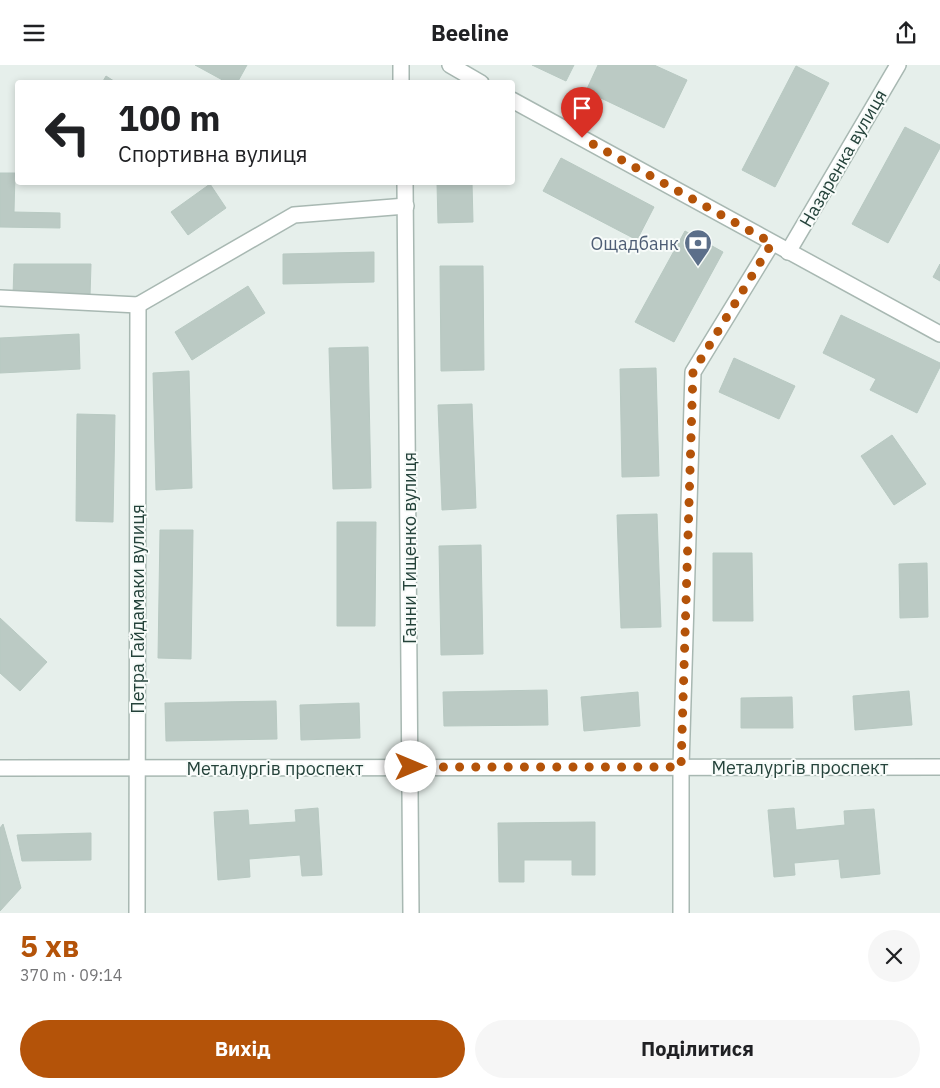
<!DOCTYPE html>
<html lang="uk">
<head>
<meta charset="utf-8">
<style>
  body { margin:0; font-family:"IBM Plex Sans",sans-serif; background:#f6f6f6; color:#202124; height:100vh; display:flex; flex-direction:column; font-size:19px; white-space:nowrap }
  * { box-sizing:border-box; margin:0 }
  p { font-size:16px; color:#757577 }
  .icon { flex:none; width:28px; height:28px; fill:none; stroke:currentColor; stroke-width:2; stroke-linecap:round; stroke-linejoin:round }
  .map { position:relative; height:848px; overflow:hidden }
  .panel { display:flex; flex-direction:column; background:#fff; flex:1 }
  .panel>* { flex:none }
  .guide { position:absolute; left:15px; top:15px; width:500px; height:105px; border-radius:5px; box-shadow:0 2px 8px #0003; background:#fff; color:#202124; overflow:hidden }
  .pin { position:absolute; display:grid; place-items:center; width:42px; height:42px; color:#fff; margin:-51px -21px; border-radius:50% 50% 50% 0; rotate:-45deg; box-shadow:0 0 5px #0007 }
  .pin .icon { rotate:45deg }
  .me { position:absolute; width:55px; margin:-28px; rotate:90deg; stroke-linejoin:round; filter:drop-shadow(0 0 4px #0008) }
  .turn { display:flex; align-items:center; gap:18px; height:105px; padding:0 20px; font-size:22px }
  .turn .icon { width:65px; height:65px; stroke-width:2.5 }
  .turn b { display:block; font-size:35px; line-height:42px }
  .round { display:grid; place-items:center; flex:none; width:52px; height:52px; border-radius:26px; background:#f6f6f6 }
  .headline { display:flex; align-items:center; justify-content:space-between; height:85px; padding:0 20px }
  h1 { font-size:30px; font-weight:800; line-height:38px; color:#b45309 }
  .cta { display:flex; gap:10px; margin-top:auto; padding:10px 20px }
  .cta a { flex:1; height:58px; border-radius:30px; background:#b45309; color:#fff; font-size:20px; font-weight:800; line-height:58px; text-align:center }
  .cta a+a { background:#f6f6f6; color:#202124 }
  header { display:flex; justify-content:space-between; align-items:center; height:65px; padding:0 20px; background:#fff; font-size:22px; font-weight:800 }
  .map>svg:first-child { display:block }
  .building { fill:#bbcac4; stroke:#b8c9c2 }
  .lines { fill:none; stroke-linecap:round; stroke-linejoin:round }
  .minor-casing { stroke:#a8b8b2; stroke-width:18 }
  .minor { stroke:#fff; stroke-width:15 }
  .route { stroke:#b45309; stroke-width:9; stroke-dasharray:0 16.2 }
  .labels { text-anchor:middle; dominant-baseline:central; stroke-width:4; stroke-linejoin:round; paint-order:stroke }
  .street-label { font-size:18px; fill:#24423a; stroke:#f7fbf9 }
  .service-label { font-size:18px; fill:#4e5e75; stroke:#f7fbf9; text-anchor:end }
</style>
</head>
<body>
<header><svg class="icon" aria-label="menu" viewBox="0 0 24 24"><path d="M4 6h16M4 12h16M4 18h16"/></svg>Beeline<svg class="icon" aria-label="share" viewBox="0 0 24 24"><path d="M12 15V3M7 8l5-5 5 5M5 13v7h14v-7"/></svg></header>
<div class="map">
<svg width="940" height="848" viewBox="0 0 940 848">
  <rect width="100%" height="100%" fill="#e6efeb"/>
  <!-- building -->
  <g class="building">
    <polygon points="195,0 247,0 237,18 228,18"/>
    <polygon points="532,0 574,0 566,16"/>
    <polygon points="598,0 654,0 687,15 664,63 586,26"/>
    <polygon points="796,1 829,18 775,122 742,105"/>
    <polygon points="106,11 117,18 102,18"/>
    <polygon points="905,62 940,80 940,83 888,178 852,159"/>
    <polygon points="561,93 654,142 637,175 543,126"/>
    <polygon points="0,108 15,108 14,147 60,148 60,163 0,162"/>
    <polygon points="437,118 472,118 473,157 438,158"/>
    <polygon points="210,119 226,143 188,170 171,147"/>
    <polygon points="685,166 723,187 674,277 635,257"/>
    <polygon points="374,187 374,217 283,219 283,189"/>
    <polygon points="14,199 91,199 90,231 13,231"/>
    <polygon points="940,199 940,216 933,212"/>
    <polygon points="440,201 483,201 484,305 441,306"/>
    <polygon points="248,221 265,248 192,295 175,267"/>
    <polygon points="841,250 940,298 940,302 917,348 870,325 876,314 823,288"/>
    <polygon points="79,269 80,304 0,308 0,273"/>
    <polygon points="368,282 371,423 333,424 329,283"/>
    <polygon points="734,293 795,321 779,354 719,327"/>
    <polygon points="656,303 659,411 622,412 620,304"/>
    <polygon points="189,306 192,423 156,425 153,308"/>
    <polygon points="472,339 476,443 442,445 438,340"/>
    <polygon points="77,349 115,350 113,457 76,456"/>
    <polygon points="892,370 926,419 894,440 861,391"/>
    <polygon points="657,449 661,562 621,563 617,450"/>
    <polygon points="337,457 376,457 375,561 337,561"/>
    <polygon points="160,465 193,465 191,594 158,593"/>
    <polygon points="481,480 483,589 441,590 439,481"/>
    <polygon points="713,488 752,488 753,556 713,556"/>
    <polygon points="927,498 928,552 900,553 899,499"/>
    <polygon points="0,553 47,597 20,626 0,608"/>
    <polygon points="547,625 548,660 444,661 443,627"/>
    <polygon points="909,626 912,660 855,665 853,631"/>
    <polygon points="638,627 640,661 584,666 581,632"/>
    <polygon points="792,632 793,663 741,663 741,633"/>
    <polygon points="276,636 277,674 166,676 165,638"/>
    <polygon points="359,638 360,673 301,675 300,640"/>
    <polygon points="318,743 322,810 302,811 300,790 249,794 250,812 218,815 214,747 248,745 249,760 296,757 295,745"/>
    <polygon points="794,743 796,765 845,760 844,746 874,744 880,809 841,813 839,794 794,798 795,810 774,812 768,745"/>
    <polygon points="595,757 595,810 572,810 572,795 524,795 524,817 499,817 498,758"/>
    <polygon points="3,759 21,823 0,846 0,763"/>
    <polygon points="91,768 91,795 22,796 17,770"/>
  </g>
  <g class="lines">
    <!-- minor casing -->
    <g class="minor-casing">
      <g id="minor">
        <polyline points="401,0 401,18"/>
        <polyline points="450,0 481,18"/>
        <polyline points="512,35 940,269"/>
        <polyline points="405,118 411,848"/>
        <polyline points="788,187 898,0"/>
        <polyline points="0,233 138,240"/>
        <polyline points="138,240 294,150 406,141"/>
        <polyline points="0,703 940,702"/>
        <polyline points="137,848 138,240"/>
        <polyline points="681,848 681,702 693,307 772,178"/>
      </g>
    </g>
    <!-- minor -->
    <use href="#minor" class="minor"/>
  </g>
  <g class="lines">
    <!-- route -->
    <polyline class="route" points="411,702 681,702 693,307 772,178 582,73"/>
  </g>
  <!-- icons -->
  <defs>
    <g id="bank-pin" transform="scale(1.4375)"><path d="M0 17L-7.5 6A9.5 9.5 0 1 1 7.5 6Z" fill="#5c6f8a" stroke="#f7fbf9"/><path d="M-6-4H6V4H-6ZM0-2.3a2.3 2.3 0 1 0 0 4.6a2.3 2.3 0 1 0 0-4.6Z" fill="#fff"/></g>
  </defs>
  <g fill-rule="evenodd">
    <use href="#bank-pin" x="698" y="178"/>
  </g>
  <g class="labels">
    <!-- street labels -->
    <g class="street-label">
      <text transform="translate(843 93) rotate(-60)">Назаренка вулиця</text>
      <text transform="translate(409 483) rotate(-90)">Ганни Тищенко вулиця</text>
      <text transform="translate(137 544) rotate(-90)">Петра Гайдамаки вулиця</text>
      <text x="800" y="702">Металургів проспект</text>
      <text x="275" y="703">Металургів проспект</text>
    </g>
    <!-- service labels -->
    <g class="service-label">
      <text x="679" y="178">Ощадбанк</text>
    </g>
  </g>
</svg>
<div class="pin" style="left:582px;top:73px;background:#d93025"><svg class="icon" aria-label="arrive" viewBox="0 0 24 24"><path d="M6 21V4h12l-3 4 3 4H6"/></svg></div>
<svg class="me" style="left:411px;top:702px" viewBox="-20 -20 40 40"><circle r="19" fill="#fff"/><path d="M0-13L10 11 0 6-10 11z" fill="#b45309"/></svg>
<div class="guide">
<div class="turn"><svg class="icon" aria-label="left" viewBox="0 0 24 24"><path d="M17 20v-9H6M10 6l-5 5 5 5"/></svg><div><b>100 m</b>Спортивна вулиця</div></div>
</div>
</div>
<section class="panel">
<div class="headline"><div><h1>5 хв</h1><p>370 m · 09:14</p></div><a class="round"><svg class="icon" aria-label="close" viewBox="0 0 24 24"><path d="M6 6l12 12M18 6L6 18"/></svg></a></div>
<div class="cta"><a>Вихід</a><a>Поділитися</a></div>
</section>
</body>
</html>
